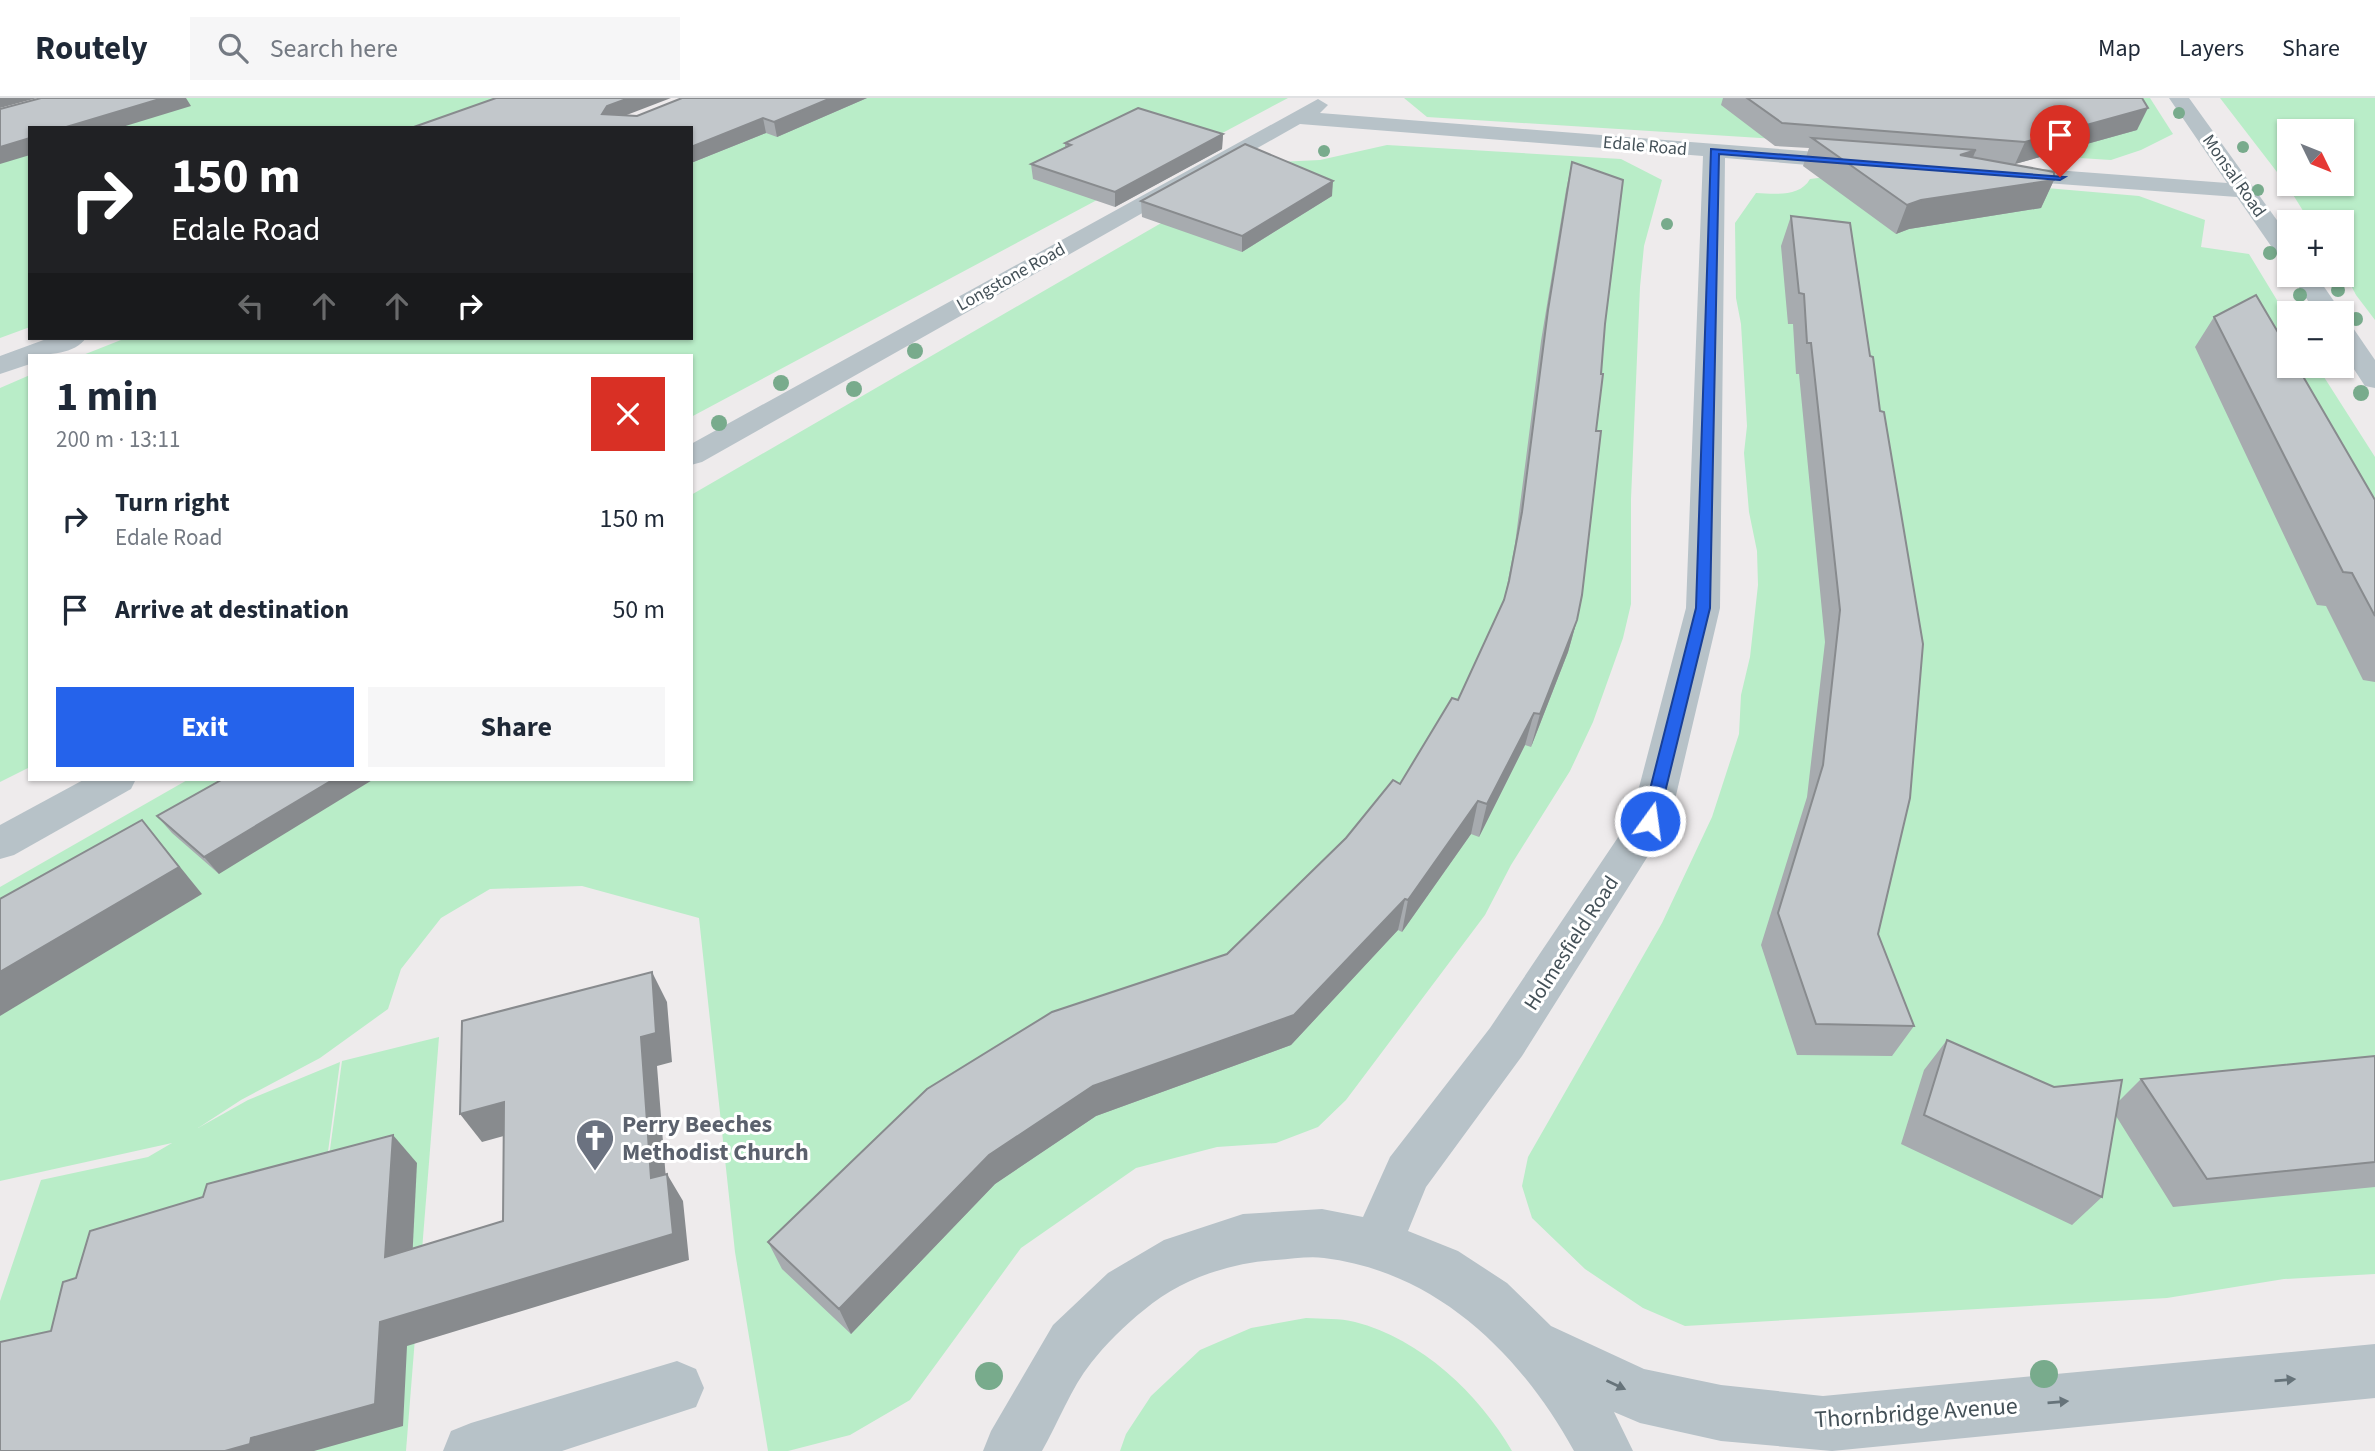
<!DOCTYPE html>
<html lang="en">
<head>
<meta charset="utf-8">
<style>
  body { margin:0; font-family:"Source Sans 3",sans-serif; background:#f6f6f7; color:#1f2937; height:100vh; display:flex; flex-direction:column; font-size:26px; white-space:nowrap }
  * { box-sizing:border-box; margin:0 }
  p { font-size:23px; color:#747a83 }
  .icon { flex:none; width:38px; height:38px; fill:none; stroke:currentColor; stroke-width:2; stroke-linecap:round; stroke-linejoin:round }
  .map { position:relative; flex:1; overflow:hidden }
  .side { position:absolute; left:28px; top:256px; width:665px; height:427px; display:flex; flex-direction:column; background:#fff; border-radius:0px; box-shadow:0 2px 5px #0004 }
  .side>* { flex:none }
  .banner { position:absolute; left:28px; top:28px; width:665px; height:214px; border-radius:0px; box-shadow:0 2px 5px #0004; background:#202124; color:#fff; overflow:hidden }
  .needle { width:46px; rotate:133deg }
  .fabs { position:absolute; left:2277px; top:21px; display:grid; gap:14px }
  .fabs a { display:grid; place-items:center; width:77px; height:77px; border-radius:0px; background:#fff; box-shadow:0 2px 5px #0004; font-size:35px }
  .pin { position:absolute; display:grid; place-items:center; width:60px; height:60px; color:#fff; margin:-72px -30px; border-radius:50% 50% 50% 0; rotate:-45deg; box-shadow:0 0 7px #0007 }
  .pin .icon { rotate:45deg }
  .me { position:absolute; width:77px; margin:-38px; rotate:14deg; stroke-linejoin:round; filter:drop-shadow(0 0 5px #0008) }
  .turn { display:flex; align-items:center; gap:24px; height:147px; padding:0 28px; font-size:32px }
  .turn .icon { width:91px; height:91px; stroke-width:2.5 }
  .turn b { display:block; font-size:49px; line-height:60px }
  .lanes { display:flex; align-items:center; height:66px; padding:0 28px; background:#0003; justify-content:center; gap:35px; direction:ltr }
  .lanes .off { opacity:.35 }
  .round { display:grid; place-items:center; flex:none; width:74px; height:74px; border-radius:0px; background:#f6f6f7 }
  .head { display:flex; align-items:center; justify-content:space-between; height:119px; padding:0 28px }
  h1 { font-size:42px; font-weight:700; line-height:52px }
  .cta { display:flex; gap:14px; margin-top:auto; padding:14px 28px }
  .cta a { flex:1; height:80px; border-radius:0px; background:#2563eb; color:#fff; font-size:28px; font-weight:700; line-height:80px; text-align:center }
  .cta a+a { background:#f6f6f7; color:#1f2937 }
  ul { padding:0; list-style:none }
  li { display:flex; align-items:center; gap:21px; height:91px; padding:0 28px }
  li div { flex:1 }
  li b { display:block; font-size:26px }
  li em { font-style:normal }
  header { display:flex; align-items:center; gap:42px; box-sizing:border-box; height:98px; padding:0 35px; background:#fff; border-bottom:2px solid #e0e1e3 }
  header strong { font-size:33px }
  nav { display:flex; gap:38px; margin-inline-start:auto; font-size:24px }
  .search { width:490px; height:63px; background:#f6f6f7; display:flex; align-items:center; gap:18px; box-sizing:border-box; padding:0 24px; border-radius:0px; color:#747a83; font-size:26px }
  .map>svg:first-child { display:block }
  .green { fill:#b9edc8; fill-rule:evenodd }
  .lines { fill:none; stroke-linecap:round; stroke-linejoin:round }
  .minor { fill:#b7c2c8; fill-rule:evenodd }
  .tree { fill:#78ab8c }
  .wall { fill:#a7abaf }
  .shaded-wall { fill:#888b8e }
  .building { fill:#c2c7cb; stroke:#888b8e; stroke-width:2 }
  .oneway { fill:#66737a }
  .route { fill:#2563eb; stroke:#184099; stroke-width:2 }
  .labels { text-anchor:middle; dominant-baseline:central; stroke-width:6; stroke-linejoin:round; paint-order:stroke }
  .far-street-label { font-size:18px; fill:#445158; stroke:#fff }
  .street-label { font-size:21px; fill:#445158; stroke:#fff }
  .near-worship-label { font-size:24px; font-weight:bold; fill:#5b616d; stroke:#fff; text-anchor:start }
  .near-street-label { font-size:24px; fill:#445158; stroke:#fff }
</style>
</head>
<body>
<header>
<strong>Routely</strong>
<div class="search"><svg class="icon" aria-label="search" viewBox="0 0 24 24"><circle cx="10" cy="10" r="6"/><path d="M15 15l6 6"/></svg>Search here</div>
<nav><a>Map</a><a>Layers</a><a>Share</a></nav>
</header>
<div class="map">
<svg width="2375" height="1353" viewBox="0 0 2375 1353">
  <rect width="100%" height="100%" fill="#eeebec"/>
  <!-- green -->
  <g class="green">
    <polygon points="114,0 646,0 565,30 30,30 30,229 0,240 0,33"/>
    <polygon points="740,0 1288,0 691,319 691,257 83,257 126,240 691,240 691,30"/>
    <polygon points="1404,0 2150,0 2173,36 2141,52 2111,62 1427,19"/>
    <path d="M2220,0H2375V222L2356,197L2342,170V124H2310L2287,87ZM2289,33H2342V86H2289Z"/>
    <polygon points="1387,47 1621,61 1662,82 1644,148 1640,189 1631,401 1631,506 1623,540 1593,624 1570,673 1511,767 1485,817 1346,1002 1318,1029 1276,1045 1217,1049 1136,1070 1021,1150 910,1302 850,1337 788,1353 768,1353 735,1154 699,820 582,788 490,791 441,820 401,871 388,911 320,960 241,1002 198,1030 248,1002 340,964 288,1353 0,1278 0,1203 41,1082 148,1059 172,1045 0,1083 0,789 189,681 691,681 691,397 1182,113 1278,64 1320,62"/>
    <path d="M1826,79L2035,89L2139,98L2205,122L2201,149L2249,156L2289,222V268H2317L2375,359V1176L2284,1181L2167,1200L1685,1228L1643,1210L1585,1171L1532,1120L1522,1088L1528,1059L1662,825L1712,719L1739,636L1741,597L1750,559L1758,487L1757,453L1749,414L1744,355L1747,328L1741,226L1736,200L1735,125L1756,95C1775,96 1800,99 1810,81Z"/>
    <polygon points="30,277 30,669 0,684 0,290"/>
    <polygon points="439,939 406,1353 289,1353 342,963"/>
    <path d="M1306,1220C1322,1221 1340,1220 1355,1224C1421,1241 1479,1296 1512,1353H1120L1126,1336L1151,1298L1200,1252L1251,1230Z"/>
  </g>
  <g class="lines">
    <!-- minor -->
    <g class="minor">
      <polygon points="2169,0 2189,0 2289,139 2289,163 2280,161 2237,99 2003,82 1992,75 2003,68 2227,85"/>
      <path d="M1318,1L1328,7L1320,15L1856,57L1867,64L1856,71L1725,60L1720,510L1670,723L1522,958L1426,1089L1408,1133L1458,1153L1507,1185L1551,1228L1644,1271L1721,1287L1823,1298L2375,1246V1300L1832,1353L1721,1343L1640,1325L1614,1314L1633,1353H1574C1521,1257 1438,1174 1324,1160C1309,1158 1292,1161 1276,1162C1229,1165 1181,1181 1144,1212C1126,1226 1105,1247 1091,1265C1071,1290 1058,1325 1042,1353H983L991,1333L1053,1227L1108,1175L1164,1142L1243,1116L1322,1111L1363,1119L1390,1059L1490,930L1631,720L1686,510L1703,58L1300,26L702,364L691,367V346Z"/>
      <polygon points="2291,177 2316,177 2342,215 2342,216 2316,215"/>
      <polygon points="2342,225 2351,227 2375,262 2375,290 2365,288 2342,253"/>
      <path d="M49,240H86C75,256 48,257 30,257V266L0,276V258Z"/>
      <polygon points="85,681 136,681 131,691 14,757 0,761 0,727"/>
      <polygon points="677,1263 696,1271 704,1290 696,1309 562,1353 443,1353 451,1333 471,1325"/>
    </g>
  </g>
  <!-- trees -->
  <g class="tree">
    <circle cx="2179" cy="15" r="6"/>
    <circle cx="2243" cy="49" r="6"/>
    <circle cx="1324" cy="53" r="6"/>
    <circle cx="2258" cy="92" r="6"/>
    <circle cx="1667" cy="126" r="6"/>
    <circle cx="2270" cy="155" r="7"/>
    <circle cx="2338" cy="192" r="7"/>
    <circle cx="2300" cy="197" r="7"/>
    <circle cx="2356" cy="221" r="7"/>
    <circle cx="915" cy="253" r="8"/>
    <circle cx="781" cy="285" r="8"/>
    <circle cx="854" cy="291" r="8"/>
    <circle cx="2361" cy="295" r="8"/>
    <circle cx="719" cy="325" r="8"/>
    <circle cx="2044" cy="1276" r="14"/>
    <circle cx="989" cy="1278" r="14"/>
  </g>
  <!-- wall -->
  <g class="wall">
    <polygon points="682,0 867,0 777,39 766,35 691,65 691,30 625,17 637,18"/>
    <polygon points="1723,0 2142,0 2137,32 2015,66 2010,66 2054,82 2041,110 1909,131 1896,136 1803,68 1809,50 1775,48 1721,7"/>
    <polygon points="1223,36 1222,51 1115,109 1033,81 1031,66 1065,49 1065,45"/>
    <polygon points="1572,64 1605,226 1596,333 1577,522 1568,554 1531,649 1525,647 1479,739 1471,736 1402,834 1398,832 1291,947 1096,1018 995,1086 851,1236 782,1171 768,1144 1227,856 1400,686 1458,602 1504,502 1506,493 1515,446 1541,243 1566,92"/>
    <polygon points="1332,98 1242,154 1142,119 1141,103"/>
    <polygon points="1791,118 1850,125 1878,836 1914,928 1892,958 1797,957 1761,847 1807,699 1825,544 1799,276 1796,276 1793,226 1788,226 1781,148"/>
    <polygon points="2214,219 2375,402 2375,584 2363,582 2326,508 2317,507 2195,249"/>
    <polygon points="223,681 219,776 172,735 157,718"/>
    <polygon points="1947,942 2054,989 2119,1003 2141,981 2375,958 2375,1089 2173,1109 2116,1018 2102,1099 2072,1127 1901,1046 1924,972"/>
  </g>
  <!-- shaded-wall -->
  <g class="shaded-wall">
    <polygon points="0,0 37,0 0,10"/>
    <polygon points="163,0 186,0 191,8 119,30 63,30"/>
    <polygon points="629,0 671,0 611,23 602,16 607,8"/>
    <polygon points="831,0 867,0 777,39 774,24"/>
    <polygon points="2148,10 2137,32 2015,66 2025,44"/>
    <polygon points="763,20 766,35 691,65 691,49"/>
    <polygon points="1223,36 1222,51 1115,109 1115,94"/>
    <polygon points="30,40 30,57 0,66 0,49"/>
    <polygon points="1976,52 1964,80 1960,57"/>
    <polygon points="2054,82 2041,110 1909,131 1896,136 1907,107 1921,102"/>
    <polygon points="1333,83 1332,98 1242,154 1242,138"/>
    <polygon points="1577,522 1568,554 1531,649 1540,616"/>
    <polygon points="1534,615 1525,647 1479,739 1487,706"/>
    <polygon points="334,681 374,681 219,776 204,759"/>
    <polygon points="1478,703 1471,736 1402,834 1408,802"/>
    <polygon points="142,722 202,796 0,918 0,874"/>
    <polygon points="1405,801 1398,832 1291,947 1096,1018 995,1086 851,1236 839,1211 989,1057 1093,988"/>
    <polygon points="652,874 667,904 672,964 657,968 668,1107 651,1080 641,939"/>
    <polygon points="504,1004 525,1032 482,1044 460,1016"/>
    <polygon points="393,1037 417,1065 411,1185 385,1159"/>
    <polygon points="667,1076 683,1103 689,1162 407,1248 403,1328 314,1353 225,1353 251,1340 380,1224"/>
  </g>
  <!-- building -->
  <g class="building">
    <polygon points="41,0 163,0 63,30 30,30 30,40 0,49 0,11"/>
    <polygon points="496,0 629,0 607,8 602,16 637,18 682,0 831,0 774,24 763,20 691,49 691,30 411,30"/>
    <polygon points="1747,0 2142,0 2148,10 2025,44 1782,25"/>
    <polygon points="1138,10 1223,36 1115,94 1031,66 1071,47 1065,45"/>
    <polygon points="1812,40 1976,52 1960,57 2054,74 2054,82 1921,102 1907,107"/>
    <polygon points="1245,46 1333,83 1242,138 1141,103"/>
    <polygon points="1572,64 1623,82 1605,226 1601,276 1603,276 1596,333 1601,333 1582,497 1577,522 1540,616 1534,615 1487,706 1478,703 1408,802 1405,801 1294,917 1093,988 989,1057 839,1211 768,1144 927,991 1052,914 1227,856 1346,740 1393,682 1400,686 1452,600 1458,602 1504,502 1509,483 1522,414 1548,212"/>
    <polygon points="1791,118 1850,125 1870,258 1873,259 1880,313 1884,314 1923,546 1910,700 1878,836 1914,928 1816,926 1778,815 1823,667 1840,512 1811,245 1807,245 1804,196 1799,195"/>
    <polygon points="2256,197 2289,253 2289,268 2297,268 2375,402 2375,518 2352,475 2343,474 2214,219"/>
    <polygon points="223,681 334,681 204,759 157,718"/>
    <polygon points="142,722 179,769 0,874 0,801"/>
    <polygon points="652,874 656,935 641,939 651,1080 667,1076 673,1136 380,1224 375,1306 251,1340 250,1346 225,1353 0,1353 0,1244 51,1233 63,1184 76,1180 90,1133 203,1099 207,1086 393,1037 385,1159 503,1123 504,1004 460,1016 462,923"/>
    <polygon points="1947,942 2054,989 2122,982 2102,1099 1924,1017"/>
    <polygon points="2375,958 2375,1064 2207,1081 2141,981"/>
  </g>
  <!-- one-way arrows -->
  <defs><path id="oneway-solid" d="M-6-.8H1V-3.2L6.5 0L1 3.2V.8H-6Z" transform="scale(1.75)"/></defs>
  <g class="oneway">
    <use href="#oneway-solid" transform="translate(2285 1282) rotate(-5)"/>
    <use href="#oneway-solid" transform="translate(1616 1287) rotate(25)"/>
    <use href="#oneway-solid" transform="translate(2058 1304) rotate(-5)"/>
  </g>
  <!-- route -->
  <polygon class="route" points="1711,51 2065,79 2060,82 1719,56 1710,510 1658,723 1650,729 1642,723 1696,510"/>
  <!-- icons -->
  <defs>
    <g id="church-pin" transform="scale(2.0125)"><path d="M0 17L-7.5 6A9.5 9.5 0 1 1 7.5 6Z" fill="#6b7280" stroke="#fff"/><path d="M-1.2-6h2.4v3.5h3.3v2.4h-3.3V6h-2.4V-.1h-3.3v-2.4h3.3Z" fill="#fff"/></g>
  </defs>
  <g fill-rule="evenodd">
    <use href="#church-pin" x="595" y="1040"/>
  </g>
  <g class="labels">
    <!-- far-street labels -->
    <g class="far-street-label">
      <text transform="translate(1645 48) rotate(5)">Edale Road</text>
      <text transform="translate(2234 78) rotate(55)">Monsal Road</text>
      <text transform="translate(1011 179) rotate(-29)">Longstone Road</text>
    </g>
    <!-- street labels -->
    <g class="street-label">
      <text transform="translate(1571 845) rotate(-57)">Holmesfield Road</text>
    </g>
    <!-- near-worship labels -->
    <g class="near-worship-label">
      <text x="622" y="1026">Perry Beeches<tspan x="622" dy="28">Methodist Church</tspan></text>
    </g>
    <!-- near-street labels -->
    <g class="near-street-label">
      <text transform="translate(1916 1315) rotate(-4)">Thornbridge Avenue</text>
    </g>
  </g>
</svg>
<div class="fabs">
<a><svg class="needle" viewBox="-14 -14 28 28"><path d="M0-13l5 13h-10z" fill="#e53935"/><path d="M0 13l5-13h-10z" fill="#747a83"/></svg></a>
<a>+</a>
<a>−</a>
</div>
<div class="pin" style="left:2060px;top:79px;background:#d93025"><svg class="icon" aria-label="arrive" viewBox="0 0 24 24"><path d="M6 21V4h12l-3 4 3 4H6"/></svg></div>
<svg class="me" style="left:1650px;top:723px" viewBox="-20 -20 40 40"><circle r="17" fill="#2563eb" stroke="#fff" stroke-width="3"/><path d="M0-11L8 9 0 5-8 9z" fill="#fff"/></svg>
<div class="banner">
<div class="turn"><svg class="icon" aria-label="right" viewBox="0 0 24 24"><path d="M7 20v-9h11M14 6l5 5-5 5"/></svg><div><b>150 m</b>Edale Road</div></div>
<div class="lanes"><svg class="icon off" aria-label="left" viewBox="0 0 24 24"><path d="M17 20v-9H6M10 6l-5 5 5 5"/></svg><svg class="icon off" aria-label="ahead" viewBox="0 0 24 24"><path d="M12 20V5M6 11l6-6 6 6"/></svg><svg class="icon off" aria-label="ahead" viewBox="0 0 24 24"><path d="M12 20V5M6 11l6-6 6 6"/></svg><svg class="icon" aria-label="right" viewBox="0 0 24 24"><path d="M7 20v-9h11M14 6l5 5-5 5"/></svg></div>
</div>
<section class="side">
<div class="head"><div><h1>1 min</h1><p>200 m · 13:11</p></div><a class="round" style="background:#d93025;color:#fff"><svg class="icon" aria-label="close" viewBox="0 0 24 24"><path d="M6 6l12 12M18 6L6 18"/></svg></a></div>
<ul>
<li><svg class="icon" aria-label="right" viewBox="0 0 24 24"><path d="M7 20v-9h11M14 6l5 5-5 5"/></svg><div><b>Turn right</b><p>Edale Road</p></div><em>150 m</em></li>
<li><svg class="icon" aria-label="arrive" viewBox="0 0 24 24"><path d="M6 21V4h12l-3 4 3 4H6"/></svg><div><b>Arrive at destination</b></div><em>50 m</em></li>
</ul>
<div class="cta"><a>Exit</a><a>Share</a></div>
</section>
</div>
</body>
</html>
